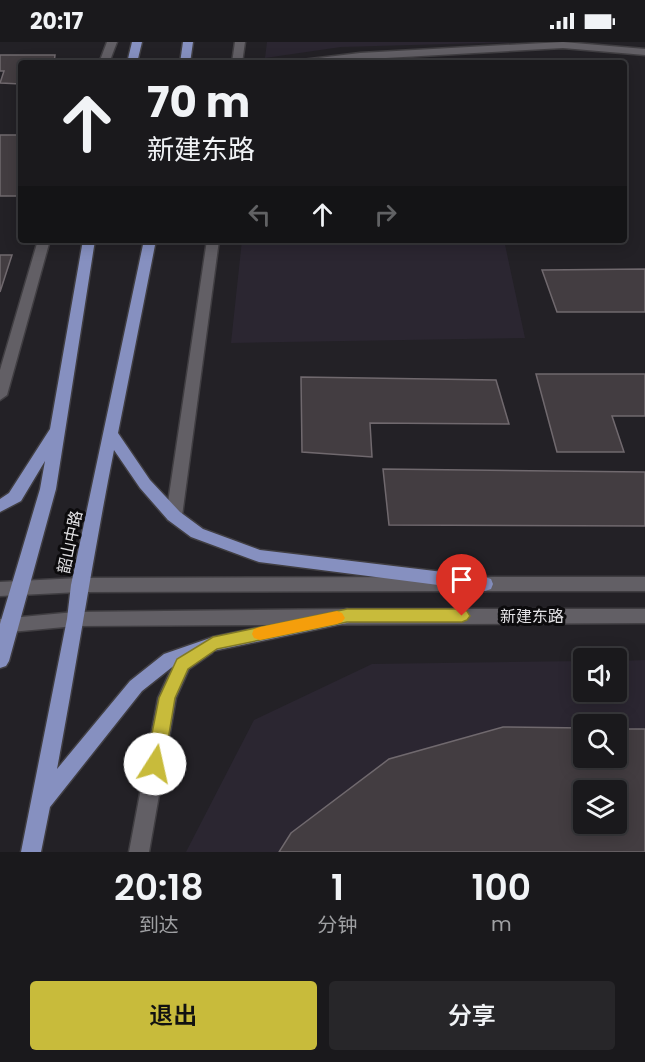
<!DOCTYPE html>
<html lang="zh">
<head>
<meta charset="utf-8">
<style>
  body { margin:0; font-family:Poppins,"Noto Sans SC",sans-serif; background:#272629; color:#f1f3f6; height:100vh; display:flex; flex-direction:column; font-size:22px; white-space:nowrap }
  * { box-sizing:border-box; margin:0 }
  p { font-size:20px; color:#9fa0a3 }
  .icon { flex:none; width:33px; height:33px; fill:none; stroke:currentColor; stroke-width:2; stroke-linecap:round; stroke-linejoin:round }
  .map { position:relative; height:810px; overflow:hidden }
  .details { display:flex; flex-direction:column; background:#1a191c; flex:1 }
  .details>* { flex:none }
  .hud { position:absolute; left:18px; top:18px; width:609px; height:183px; border-radius:6px; box-shadow:0 3px 15px #0003,0 0 0 2px #38383b; background:#1a191c; color:#f1f3f6; overflow:hidden }
  .controls { position:absolute; left:573px; top:606px; display:grid; gap:12px }
  .controls a { display:grid; place-items:center; width:54px; height:54px; border-radius:6px; background:#1a191c; box-shadow:0 3px 15px #0003,0 0 0 2px #38383b; font-size:30px }
  .pin { position:absolute; display:grid; place-items:center; width:51px; height:51px; color:#fff; margin:-62px -26px; border-radius:50% 50% 50% 0; rotate:-45deg; box-shadow:0 0 6px #0007 }
  .pin .icon { rotate:45deg }
  .me { position:absolute; width:66px; margin:-33px; rotate:10deg; stroke-linejoin:round; filter:drop-shadow(0 0 4px #0008) }
  .turn { display:flex; align-items:center; gap:21px; height:126px; padding:0 30px; font-size:27px }
  .turn .icon { width:78px; height:78px; stroke-width:2.5 }
  .turn b { display:block; font-size:42px; line-height:51px }
  .lanes { display:flex; align-items:center; height:57px; padding:0 30px; background:#0003; justify-content:center; gap:30px; direction:ltr }
  .lanes .off { opacity:.35 }
  .eta { display:flex; justify-content:space-evenly; align-items:center; height:102px; text-align:center }
  .eta b { font-size:36px; font-weight:600; line-height:42px }
  .action { display:flex; gap:12px; margin-top:auto; padding:12px 30px }
  .action a { flex:1; height:69px; border-radius:6px; background:#c8bb3b; color:#111; font-size:24px; font-weight:600; line-height:69px; text-align:center }
  .action a+a { background:#272629; color:#f1f3f6 }
  .status { display:flex; justify-content:space-between; align-items:center; height:42px; padding:0 30px; background:#1a191c; direction:ltr }
  .status svg { height:16px; fill:currentColor }
  .map>svg:first-child { display:block }
  .built { fill:#2b2631; fill-rule:evenodd }
  .building { fill:#433d41; stroke:#70696e; stroke-width:1.5; fill-rule:evenodd }
  .lines { fill:none; stroke-linecap:round; stroke-linejoin:round }
  .street-casing { stroke:#403e42; stroke-width:3 }
  .secondary-casing { stroke:#403e42; stroke-width:3 }
  .primary-casing { stroke:#403e42; stroke-width:3 }
  .street { fill:#625f65; fill-rule:evenodd }
  .secondary { fill:#625f65; fill-rule:evenodd }
  .primary { fill:#8690c0; fill-rule:evenodd }
  .route { fill:#c8bb3b; stroke:#827a26; stroke-width:1.5 }
  .slow { fill:#f59e0b }
  .labels { text-anchor:middle; dominant-baseline:central; stroke-width:6; stroke-linejoin:round; paint-order:stroke }
  .street-label { font-size:16px; fill:#e3e2e5; stroke:#0c0b0d }
</style>
</head>
<body>
<div class="status"><b>20:17</b><svg viewBox="0 0 49 12"><path d="M0 12V9h3v3zM5 12V6h3v6zM10 12V3h3v9zM15 12V0h3v12zM26 1h20v11H26zM47 4h2v5h-2z"/></svg></div>
<div class="map">
<svg width="645" height="810" viewBox="0 0 645 810">
  <rect width="100%" height="100%" fill="#232126"/>
  <!-- built -->
  <g class="built">
    <polygon points="267,0 517,0 341,5 265,16"/>
    <polygon points="242,198 504,198 525,296 231,301"/>
    <path d="M645,618V810H186L254,678L372,622L583,619L584,650H616L617,619ZM584,682H616V716H584ZM584,748H616V782H584Z"/>
  </g>
  <!-- building -->
  <g class="building">
    <polygon points="0,13 55,13 54,21 21,21 21,42 0,41 4,29 0,29"/>
    <polygon points="0,93 21,93 21,145 19,154 0,154"/>
    <polygon points="0,213 12,213 0,250"/>
    <polygon points="645,227 645,270 557,270 542,228"/>
    <polygon points="536,332 645,332 645,374 612,374 624,410 557,410"/>
    <polygon points="301,335 496,338 509,382 370,381 372,415 302,410"/>
    <polygon points="383,427 645,430 645,484 389,483"/>
    <path d="M503,685L584,686V716H616V687H645V810H279L291,791L389,717ZM584,748H616V782H584Z"/>
  </g>
  <g class="lines">
    <!-- street casing -->
    <g class="street-casing">
      <polygon id="street" points="563,0 645,7 645,13 563,6 297,21 302,18 360,11"/>
    </g>
    <!-- secondary casing -->
    <g class="secondary-casing">
      <g id="secondary">
        <polygon points="107,0 117,0 109,21 99,21"/>
        <polygon points="235,0 245,0 242,21 232,21"/>
        <polygon points="38,198 50,198 7,353 0,358 0,328"/>
        <polygon points="207,198 219,198 182,474 180,478 168,478 166,474"/>
        <polygon points="450,535 456,537 458,542 456,547 450,549 79,550 0,554 0,540 79,536"/>
        <polygon points="474,535 645,535 645,549 474,549 468,547 466,542 468,537"/>
        <polygon points="347,567 645,567 645,581 75,584 0,591 0,577 75,570"/>
        <polygon points="206,599 212,601 215,606 212,611 189,627 176,656 149,810 129,810 158,656 176,617"/>
      </g>
    </g>
    <!-- primary casing -->
    <g class="primary-casing">
      <g id="primary">
        <polygon points="132,0 142,0 137,21 127,21"/>
        <polygon points="183,0 193,0 190,21 180,21"/>
        <polygon points="83,198 95,198 56,447 9,619 6,624 0,626 0,582 40,447 45,419 21,459 0,470 0,457 9,451 50,387"/>
        <path d="M144,198H156L118,391L150,438L180,470L203,487L260,508L485,535L491,537L493,542L491,547L485,549L259,520L191,495L168,478L140,446L114,408C93,514 77,620 57,727L130,639L164,612L213,595L347,567L353,569L356,574L353,579L347,581L213,609L176,622L142,649L50,765L41,810H21L67,577L71,543Z"/>
      </g>
    </g>
    <!-- street -->
    <use href="#street" class="street"/>
    <!-- secondary -->
    <use href="#secondary" class="secondary"/>
    <!-- primary -->
    <use href="#primary" class="primary"/>
  </g>
  <!-- route -->
  <polygon class="route" points="347,567 462,567 467,569 470,574 467,578 462,580 347,580 217,607 188,627 175,656 164,722 161,728 155,730 149,728 146,722 159,656 177,617 213,595"/>
  <!-- slow -->
  <polygon class="slow" points="337,569 342,571 345,576 342,580 337,582 260,598 254,596 252,592 254,587 260,585"/>
  <g class="labels">
    <!-- street labels -->
    <g class="street-label">
      <text transform="translate(70 500) rotate(-78)">韶山中路</text>
      <text x="532" y="574">新建东路</text>
    </g>
  </g>
</svg>
<div class="controls">
<a><svg class="icon" aria-label="sound" viewBox="0 0 24 24"><path d="M4 9h4l5-4v14l-5-4H4zM17 9q2 3 0 6"/></svg></a>
<a><svg class="icon" aria-label="search" viewBox="0 0 24 24"><circle cx="10" cy="10" r="6"/><path d="M15 15l6 6"/></svg></a>
<a><svg class="icon" aria-label="layers" viewBox="0 0 24 24"><path d="M12 4l9 5-9 5-9-5zM3 14l9 5 9-5"/></svg></a>
</div>
<div class="pin" style="left:462px;top:574px;background:#d93025"><svg class="icon" aria-label="arrive" viewBox="0 0 24 24"><path d="M6 21V4h12l-3 4 3 4H6"/></svg></div>
<svg class="me" style="left:155px;top:722px" viewBox="-20 -20 40 40"><circle r="19" fill="#fff"/><path d="M0-13L10 11 0 6-10 11z" fill="#c8bb3b"/></svg>
<div class="hud">
<div class="turn"><svg class="icon" aria-label="ahead" viewBox="0 0 24 24"><path d="M12 20V5M6 11l6-6 6 6"/></svg><div><b>70 m</b>新建东路</div></div>
<div class="lanes"><svg class="icon off" aria-label="left" viewBox="0 0 24 24"><path d="M17 20v-9H6M10 6l-5 5 5 5"/></svg><svg class="icon" aria-label="ahead" viewBox="0 0 24 24"><path d="M12 20V5M6 11l6-6 6 6"/></svg><svg class="icon off" aria-label="right" viewBox="0 0 24 24"><path d="M7 20v-9h11M14 6l5 5-5 5"/></svg></div>
</div>
</div>
<section class="details">
<div class="eta">
<div><b>20:18</b><p>到达</p></div>
<div><b>1</b><p>分钟</p></div>
<div><b>100</b><p>m</p></div>
</div>
<div class="action"><a>退出</a><a>分享</a></div>
</section>
</body>
</html>
